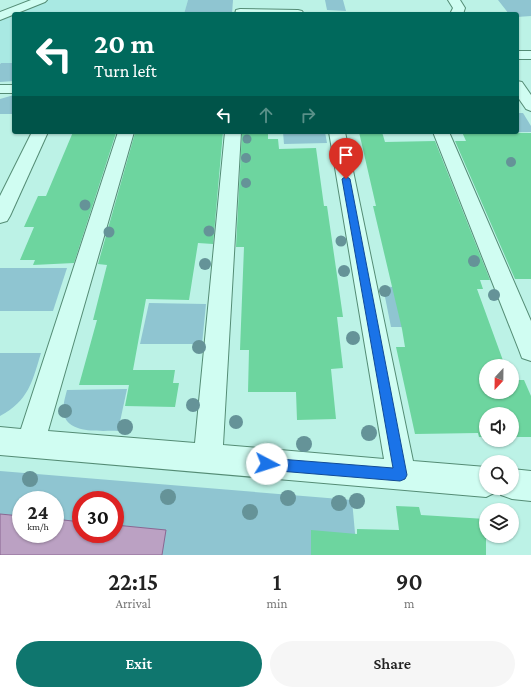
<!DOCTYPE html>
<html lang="en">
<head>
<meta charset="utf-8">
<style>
  body { margin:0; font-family:"Crimson Pro",serif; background:#f6f6f6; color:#222; height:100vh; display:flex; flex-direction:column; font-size:15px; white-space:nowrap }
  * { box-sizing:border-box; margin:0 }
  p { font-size:13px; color:#767676 }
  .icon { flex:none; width:22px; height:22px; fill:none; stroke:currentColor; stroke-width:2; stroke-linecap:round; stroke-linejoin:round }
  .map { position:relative; height:555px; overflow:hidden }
  .drawer { display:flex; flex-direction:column; background:#fff; flex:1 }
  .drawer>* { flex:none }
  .banner { position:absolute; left:12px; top:12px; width:507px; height:122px; border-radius:4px; box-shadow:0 1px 3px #0004; background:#00695c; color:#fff; overflow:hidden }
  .needle { width:26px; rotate:202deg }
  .fabs { position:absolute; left:479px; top:359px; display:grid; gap:8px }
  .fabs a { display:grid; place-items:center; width:40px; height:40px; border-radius:50%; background:#fff; box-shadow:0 1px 3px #0004; font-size:20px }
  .speed { position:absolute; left:12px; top:491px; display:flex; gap:8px; font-size:20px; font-weight:700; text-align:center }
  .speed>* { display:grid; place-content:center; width:52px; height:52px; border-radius:50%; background:#fff; box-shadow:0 1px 3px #0004; line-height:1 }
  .speed small { font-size:10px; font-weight:400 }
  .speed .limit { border:6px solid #d22; background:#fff; color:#111 }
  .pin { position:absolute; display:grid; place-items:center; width:34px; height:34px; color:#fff; margin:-41px -17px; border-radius:50% 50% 50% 0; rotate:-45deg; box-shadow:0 0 4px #0007 }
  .pin .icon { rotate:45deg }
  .me { position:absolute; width:44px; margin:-22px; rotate:95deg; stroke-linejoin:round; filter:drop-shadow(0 0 3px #0008) }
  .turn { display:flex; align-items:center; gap:14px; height:84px; padding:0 16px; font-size:18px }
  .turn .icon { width:52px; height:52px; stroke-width:2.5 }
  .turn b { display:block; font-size:28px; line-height:34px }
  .lanes { display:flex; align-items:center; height:38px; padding:0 16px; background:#0003; justify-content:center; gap:20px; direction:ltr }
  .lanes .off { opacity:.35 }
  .eta { display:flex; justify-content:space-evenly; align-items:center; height:68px; text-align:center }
  .eta b { font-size:24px; font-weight:600; line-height:28px }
  .cta { display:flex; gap:8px; margin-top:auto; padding:8px 16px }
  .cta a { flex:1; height:46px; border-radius:24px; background:#0f766e; color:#fff; font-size:16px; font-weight:600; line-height:46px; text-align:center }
  .cta a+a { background:#f6f6f6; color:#222 }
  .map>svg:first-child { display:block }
  .farmland { fill:#a9e9e3 }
  .green { fill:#8fc5d1; fill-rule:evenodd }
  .water { fill:#bba1c3; stroke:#8a6792 }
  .building { fill:#6dd59f }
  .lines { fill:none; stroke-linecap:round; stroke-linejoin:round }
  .minor-casing { stroke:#548c75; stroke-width:2 }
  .minor { fill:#d0fdf2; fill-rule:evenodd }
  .tree { fill:#659398 }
  .route { fill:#1a73e8; stroke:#114b97 }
</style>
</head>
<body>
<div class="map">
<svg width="531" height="555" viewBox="0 0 531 555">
  <rect width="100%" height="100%" fill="#bcf2e6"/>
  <!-- farmland -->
  <polygon class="farmland" points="48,0 188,0 184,14 14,14 14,63 0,63 0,19"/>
  <!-- green -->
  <g class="green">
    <polygon points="188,0 233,0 232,14 184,14"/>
    <polygon points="325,0 343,0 346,11 327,10"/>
    <polygon points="498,0 531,0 531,16 517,17 517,14 509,14"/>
    <polygon points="1,63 14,63 14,81 0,82 0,64"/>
    <polygon points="14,95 14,114 0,114 0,99"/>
    <polygon points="517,113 523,113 531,126 531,132 517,132"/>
    <polygon points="283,132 325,132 327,143 284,144"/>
    <polygon points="0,268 67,268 53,311 0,311"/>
    <polygon points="434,286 446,327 391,327 383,287"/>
    <polygon points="149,303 206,304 202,344 140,344"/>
    <path d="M0,353H41C32,382 29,400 0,416Z"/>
    <path d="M127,389L118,431C103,430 70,435 64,415C62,407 65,398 67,390Z"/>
    <path d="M0,471L352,500L357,555H0ZM21,500H55V534H21ZM81,500H115V534H81Z"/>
  </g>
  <!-- water -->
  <polygon class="water" points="0,514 21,516 21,534 55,534 55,519 81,522 81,534 115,534 115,525 166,530 162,555 0,555"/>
  <!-- building -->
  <g class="building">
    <polygon points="73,132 116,133 74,263 33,265 35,260 20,260 34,227 24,227 38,196 46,196"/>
    <polygon points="223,132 213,244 198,243 189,300 146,299 133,370 175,370 173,383 179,383 175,407 125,406 129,385 79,385 97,320 93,320 107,265 98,264 135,133"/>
    <polygon points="242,132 268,132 268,139 278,139 279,149 316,148 324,206 327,206 343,317 337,317 343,368 331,369 336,419 297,420 296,392 248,392 249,350 240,350 244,247 236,247"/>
    <polygon points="359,132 382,132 385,142 435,141 490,280 480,280 483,289 477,289 505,366 486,366 486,392 512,392 512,380 524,380 531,396 531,437 512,437 512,414 486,414 486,437 479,437 478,433 415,434 396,347 405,347 402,329 373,206 376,206"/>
    <polygon points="462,132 531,133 531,279 515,279 455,141 466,141"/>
    <polygon points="396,506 419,507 421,515 486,519 486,555 311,555 311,530 357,534 357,529 399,530"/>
  </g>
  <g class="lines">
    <!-- minor casing -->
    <g class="minor-casing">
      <g id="minor">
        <polygon points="31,0 47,0 45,2 0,20 0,12"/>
        <polygon points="448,0 460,0 465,8 463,14 450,14 453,8"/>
        <polygon points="240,9 298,10 302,11 304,14 235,14 236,10"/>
        <rect x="517" y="51" width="14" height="8"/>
        <polygon points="517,81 522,82 531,95 531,111 526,109 517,96"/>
        <rect x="0" y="85" width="14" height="8"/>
        <polygon points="32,132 48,132 10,216 7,221 0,223 0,196"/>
        <polygon points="118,132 134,132 48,431 195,443 225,132 241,132 223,445 384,459 329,132 345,132 413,461 486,467 486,488 498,488 496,492 486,497 0,455 0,427 21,429"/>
        <polygon points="433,132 449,132 531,321 531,361 522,358 519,350"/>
        <polygon points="512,469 531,471 531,501 512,499 501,495 499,488 512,488"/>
      </g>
    </g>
    <!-- minor -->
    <use href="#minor" class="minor"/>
  </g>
  <!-- trees -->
  <g class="tree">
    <circle cx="247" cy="139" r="4.5"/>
    <circle cx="246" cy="158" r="5"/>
    <circle cx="511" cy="162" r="5"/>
    <circle cx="246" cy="183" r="5"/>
    <circle cx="85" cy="205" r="5.5"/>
    <circle cx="209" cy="231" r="5.5"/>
    <circle cx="109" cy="232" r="5.5"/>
    <circle cx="341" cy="241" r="5.5"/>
    <circle cx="474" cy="261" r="6"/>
    <circle cx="205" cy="264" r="6"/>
    <circle cx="344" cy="271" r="6"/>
    <circle cx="385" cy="291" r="6"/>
    <circle cx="494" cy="295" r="6"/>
    <circle cx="353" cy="338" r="7"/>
    <circle cx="199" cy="347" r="7"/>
    <circle cx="193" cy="405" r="7"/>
    <circle cx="65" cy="411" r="7"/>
    <circle cx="236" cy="422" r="7"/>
    <circle cx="125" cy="427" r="8"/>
    <circle cx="369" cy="433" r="8"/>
    <circle cx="304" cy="444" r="8"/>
    <circle cx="30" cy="479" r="8"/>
    <circle cx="168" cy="497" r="8"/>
    <circle cx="288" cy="498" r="8"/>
    <circle cx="357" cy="501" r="8"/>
    <circle cx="339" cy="503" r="8"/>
    <circle cx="250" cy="512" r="8"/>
  </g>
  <!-- route -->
  <polygon class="route" points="346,176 350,179 407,475 405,479 400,481 267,470 263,468 261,464 263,459 267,458 393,468 342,179"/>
</svg>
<div class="fabs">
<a><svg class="needle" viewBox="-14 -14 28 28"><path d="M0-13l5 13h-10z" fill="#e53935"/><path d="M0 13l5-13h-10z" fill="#767676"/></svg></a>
<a><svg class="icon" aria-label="sound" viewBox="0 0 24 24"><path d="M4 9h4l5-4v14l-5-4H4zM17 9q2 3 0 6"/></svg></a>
<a><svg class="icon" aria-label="search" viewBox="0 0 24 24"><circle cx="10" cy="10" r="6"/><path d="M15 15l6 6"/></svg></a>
<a><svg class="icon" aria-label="layers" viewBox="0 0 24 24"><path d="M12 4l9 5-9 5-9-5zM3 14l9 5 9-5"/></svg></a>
</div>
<div class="speed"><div>24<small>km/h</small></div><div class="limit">30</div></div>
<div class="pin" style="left:346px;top:179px;background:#d93025"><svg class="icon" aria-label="arrive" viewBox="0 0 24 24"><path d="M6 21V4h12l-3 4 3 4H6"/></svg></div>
<svg class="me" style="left:267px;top:464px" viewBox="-20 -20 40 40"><circle r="19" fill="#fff"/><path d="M0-13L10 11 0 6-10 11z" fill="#1a73e8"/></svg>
<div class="banner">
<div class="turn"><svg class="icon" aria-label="left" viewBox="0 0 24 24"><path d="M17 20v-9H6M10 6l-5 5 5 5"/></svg><div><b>20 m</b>Turn left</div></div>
<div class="lanes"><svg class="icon" aria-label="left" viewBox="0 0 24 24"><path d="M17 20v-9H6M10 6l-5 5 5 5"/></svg><svg class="icon off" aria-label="ahead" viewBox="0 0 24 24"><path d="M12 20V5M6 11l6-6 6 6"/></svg><svg class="icon off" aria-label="right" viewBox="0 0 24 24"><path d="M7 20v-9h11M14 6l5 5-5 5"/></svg></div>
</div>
</div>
<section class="drawer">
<div class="eta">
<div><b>22:15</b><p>Arrival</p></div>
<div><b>1</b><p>min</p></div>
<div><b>90</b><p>m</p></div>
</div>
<div class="cta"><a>Exit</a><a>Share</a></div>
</section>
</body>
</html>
